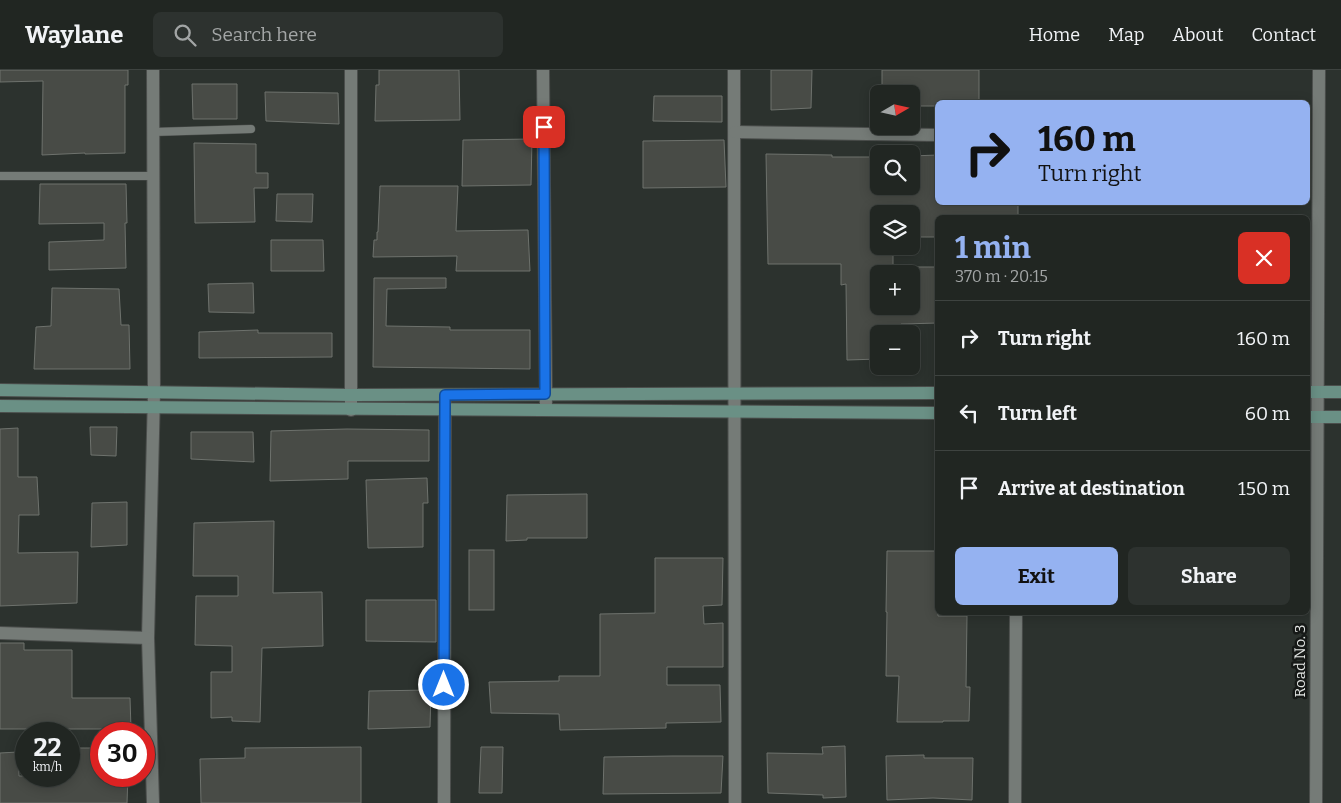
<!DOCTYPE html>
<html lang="en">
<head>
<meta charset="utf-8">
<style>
  body { margin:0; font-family:Bitter,serif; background:#2d322f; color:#f1f3f6; height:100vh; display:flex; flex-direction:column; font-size:19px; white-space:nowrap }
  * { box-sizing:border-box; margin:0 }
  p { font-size:16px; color:#a2a5a5 }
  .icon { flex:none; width:28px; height:28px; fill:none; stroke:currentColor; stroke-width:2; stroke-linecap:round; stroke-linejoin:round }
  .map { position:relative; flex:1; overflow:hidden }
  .details { position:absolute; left:935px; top:145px; width:375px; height:400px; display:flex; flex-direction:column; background:#212622; border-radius:8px; box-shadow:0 2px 12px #0003,0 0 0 1px #3e4340 }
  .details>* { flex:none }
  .banner { position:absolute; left:935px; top:30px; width:375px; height:105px; border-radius:8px; box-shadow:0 2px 12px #0003,0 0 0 1px #3e4340; background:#95b2f1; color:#111; overflow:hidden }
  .needle { width:32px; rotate:81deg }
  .fabs { position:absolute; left:870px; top:15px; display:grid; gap:10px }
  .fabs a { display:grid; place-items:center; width:50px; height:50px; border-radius:8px; background:#212622; box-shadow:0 2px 12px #0003,0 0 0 1px #3e4340; font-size:25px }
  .speed { position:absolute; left:15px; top:652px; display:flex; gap:10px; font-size:25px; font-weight:700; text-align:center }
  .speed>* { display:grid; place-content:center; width:65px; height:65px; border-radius:50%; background:#212622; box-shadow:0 2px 12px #0003,0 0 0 1px #3e4340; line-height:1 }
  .speed small { font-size:12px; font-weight:400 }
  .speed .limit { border:8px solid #d22; background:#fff; color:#111 }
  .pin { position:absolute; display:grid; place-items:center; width:42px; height:42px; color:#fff; margin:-21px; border-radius:10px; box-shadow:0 2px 8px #0006 }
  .me { position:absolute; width:55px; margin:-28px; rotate:0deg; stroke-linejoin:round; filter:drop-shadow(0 0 4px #0008) }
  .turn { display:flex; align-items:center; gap:18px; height:105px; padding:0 20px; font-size:22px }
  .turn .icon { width:65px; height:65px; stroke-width:2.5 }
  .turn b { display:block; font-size:35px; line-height:42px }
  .round { display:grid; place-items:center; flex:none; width:52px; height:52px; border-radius:8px; background:#2d322f }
  .headline { display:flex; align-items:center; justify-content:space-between; height:85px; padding:0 20px }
  h1 { font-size:30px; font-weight:700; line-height:38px; color:#95b2f1 }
  .primary-button { display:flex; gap:10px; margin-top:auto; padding:10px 20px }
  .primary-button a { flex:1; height:58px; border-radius:8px; background:#95b2f1; color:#111; font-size:20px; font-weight:700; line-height:58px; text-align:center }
  .primary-button a+a { background:#2d322f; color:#f1f3f6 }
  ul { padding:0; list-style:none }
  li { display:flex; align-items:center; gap:15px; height:75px; padding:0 20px; border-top:1px solid #3e4340 }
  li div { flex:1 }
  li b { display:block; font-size:19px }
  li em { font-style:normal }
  header { display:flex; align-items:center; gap:30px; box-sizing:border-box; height:70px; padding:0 25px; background:#212622; border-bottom:1px solid #3e4340 }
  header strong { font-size:24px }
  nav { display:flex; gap:28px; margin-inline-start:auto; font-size:18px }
  .search { width:350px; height:45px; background:#2d322f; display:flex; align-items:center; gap:12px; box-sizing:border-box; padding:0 18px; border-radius:8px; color:#a2a5a5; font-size:19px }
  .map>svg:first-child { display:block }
  .building { fill:#484b46; stroke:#6e726d }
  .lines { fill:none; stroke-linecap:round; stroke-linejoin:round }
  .lane-casing { stroke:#4b4e4c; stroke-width:9 }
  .street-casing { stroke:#4b4e4c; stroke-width:14 }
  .secondary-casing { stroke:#4b4e4c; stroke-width:14 }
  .lane { stroke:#757b77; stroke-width:8 }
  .street { stroke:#757b77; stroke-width:12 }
  .secondary { stroke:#6a9085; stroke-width:12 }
  .route-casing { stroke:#114b97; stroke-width:12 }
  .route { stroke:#1a73e8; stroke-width:9 }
  .labels { text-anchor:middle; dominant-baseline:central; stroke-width:5; stroke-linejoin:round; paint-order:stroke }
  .street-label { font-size:15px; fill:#e3e6e4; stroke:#161917 }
</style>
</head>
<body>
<header>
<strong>Waylane</strong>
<div class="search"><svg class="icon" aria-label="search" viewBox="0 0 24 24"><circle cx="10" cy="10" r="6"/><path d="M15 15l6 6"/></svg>Search here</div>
<nav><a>Home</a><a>Map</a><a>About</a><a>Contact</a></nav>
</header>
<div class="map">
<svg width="1341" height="733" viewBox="0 0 1341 733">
  <rect width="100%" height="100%" fill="#2c322e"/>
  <!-- building -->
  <g class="building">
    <polygon points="0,0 128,0 128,15 125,15 125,83 85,84 85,83 42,85 43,11 0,12"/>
    <polygon points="379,0 459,0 460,50 375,51 376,15 379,15"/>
    <polygon points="771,0 812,0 811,38 771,40"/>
    <polygon points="882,0 979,0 979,32 938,32 938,36 914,36 914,24 882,24"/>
    <polygon points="192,14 237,14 237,49 193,49"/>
    <polygon points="265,22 338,23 339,54 266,51"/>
    <polygon points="654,26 722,26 722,52 653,51"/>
    <polygon points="532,69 531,115 462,116 463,70"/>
    <polygon points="724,70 726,117 643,118 643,71"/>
    <polygon points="194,73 256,74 256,103 268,103 268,118 254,118 255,152 195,153"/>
    <polygon points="766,84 832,85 832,87 879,87 879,116 911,116 911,86 938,85 938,132 1018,132 1018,148 938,148 938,167 911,167 911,144 904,144 904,141 879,141 879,176 893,176 893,204 879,204 879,236 911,236 911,197 938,197 938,253 901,254 901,264 879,264 879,289 847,290 846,214 841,215 841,194 768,194"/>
    <polygon points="40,114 126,114 127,153 125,153 126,198 49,200 49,172 104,170 104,153 39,154"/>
    <polygon points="380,116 458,116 456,161 528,160 530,201 456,201 457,186 373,187 374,170 377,170 377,162 378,162"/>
    <polygon points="277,124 313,124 312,152 276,151"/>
    <polygon points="271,170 323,170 324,201 271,201"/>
    <polygon points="374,208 446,208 446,218 387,219 386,256 450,257 450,260 530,260 530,299 373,297"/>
    <polygon points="253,213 254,243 209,242 208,214"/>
    <polygon points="52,218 119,219 121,255 129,255 130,299 34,299 36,257 51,256"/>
    <polygon points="258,260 258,263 332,263 332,287 199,288 199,262"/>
    <polygon points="90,357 117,357 116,386 91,385"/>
    <polygon points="18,358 18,407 37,407 39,445 19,445 18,483 78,482 77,533 0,536 0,359"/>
    <polygon points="347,359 429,360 429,391 348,391 348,409 270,411 271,361"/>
    <polygon points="191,362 253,362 254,392 191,389"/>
    <polygon points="427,408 428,433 423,433 423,477 368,478 366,410"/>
    <polygon points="587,424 587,468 527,468 527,470 506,471 507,425"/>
    <polygon points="127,432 127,475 91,477 92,433"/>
    <polygon points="274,451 273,523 322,522 323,576 262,578 260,652 232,651 232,647 211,648 211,602 232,602 232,576 195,575 196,526 238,526 238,506 193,506 194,453"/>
    <rect x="469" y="480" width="25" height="60"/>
    <polygon points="887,481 938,481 938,546 967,546 966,617 970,617 969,651 943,651 943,652 897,652 899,606 886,606 887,542 886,542"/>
    <polygon points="655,488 723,488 722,535 703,536 704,554 723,553 723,597 667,597 667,615 720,615 721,652 666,653 666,658 560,660 559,644 491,643 489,612 559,611 559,606 600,606 600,544 655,543"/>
    <polygon points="366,530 436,530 436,572 366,571"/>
    <polygon points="0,573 24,573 24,580 72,580 72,628 130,628 131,659 0,659"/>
    <polygon points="431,620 430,657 368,659 369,621"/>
    <polygon points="845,676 846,727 823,728 823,725 768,723 767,683 823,684 822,677"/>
    <polygon points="361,677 361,733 201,733 200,689 245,688 245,678"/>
    <polygon points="481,677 503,677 502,723 479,723"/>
    <polygon points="69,678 101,678 101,706 128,706 127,733 0,733 0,683 18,682 19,706 69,706"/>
    <polygon points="924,685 924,688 973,688 972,730 933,728 887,730 886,686"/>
    <polygon points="672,686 723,686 721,723 603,724 604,687"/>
  </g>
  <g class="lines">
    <!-- lane casing -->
    <g class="lane-casing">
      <g id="lane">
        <polyline points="153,62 251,59"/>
        <polyline points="0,106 153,106"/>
      </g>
    </g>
    <!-- street casing -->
    <g class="street-casing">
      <g id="street">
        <polyline points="153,0 154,323 148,568 153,733"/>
        <polyline points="543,0 546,340"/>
        <polyline points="734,0 735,733"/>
        <polyline points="735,62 938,65"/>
        <polyline points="351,340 351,0"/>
        <polyline points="0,563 148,568"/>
        <polyline points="444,733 445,325"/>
        <polyline points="1015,733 1016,542"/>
        <polyline points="1316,733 1319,0"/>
      </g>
    </g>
    <!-- secondary casing -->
    <g class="secondary-casing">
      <g id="secondary">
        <polyline points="0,320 351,325 938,323"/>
        <polyline points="1308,322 1341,322"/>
        <path d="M0,336C312,341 625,338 938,343"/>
        <polyline points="1308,347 1341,347"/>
      </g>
    </g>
    <!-- lane -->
    <use href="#lane" class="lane"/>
    <!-- street -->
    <use href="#street" class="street"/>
    <!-- secondary -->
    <use href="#secondary" class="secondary"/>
  </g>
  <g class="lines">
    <!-- route casing -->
    <g class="route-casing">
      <polyline id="route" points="444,615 445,325 545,324 544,57"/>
    </g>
    <!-- route -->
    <use href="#route" class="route"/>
  </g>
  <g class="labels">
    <!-- street labels -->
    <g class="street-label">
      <text transform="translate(1300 591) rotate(-90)">Road No. 3</text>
    </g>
  </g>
</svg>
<div class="fabs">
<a><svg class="needle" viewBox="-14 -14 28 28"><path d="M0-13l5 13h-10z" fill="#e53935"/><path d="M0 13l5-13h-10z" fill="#a2a5a5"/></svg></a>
<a><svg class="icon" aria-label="search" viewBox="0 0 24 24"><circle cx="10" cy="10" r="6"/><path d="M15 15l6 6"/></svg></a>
<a><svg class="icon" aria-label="layers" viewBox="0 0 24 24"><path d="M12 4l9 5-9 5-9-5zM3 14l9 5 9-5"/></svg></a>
<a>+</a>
<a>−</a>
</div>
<div class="speed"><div>22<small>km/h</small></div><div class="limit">30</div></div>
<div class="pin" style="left:544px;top:57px;background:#d93025"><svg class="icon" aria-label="arrive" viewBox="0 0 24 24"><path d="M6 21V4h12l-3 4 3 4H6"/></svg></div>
<svg class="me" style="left:444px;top:615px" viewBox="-20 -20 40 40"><circle r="17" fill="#1a73e8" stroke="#fff" stroke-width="3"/><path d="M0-11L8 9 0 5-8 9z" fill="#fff"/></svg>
<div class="banner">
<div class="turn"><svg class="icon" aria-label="right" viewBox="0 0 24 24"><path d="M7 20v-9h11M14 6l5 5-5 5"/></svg><div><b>160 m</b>Turn right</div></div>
</div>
<section class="details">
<div class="headline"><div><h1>1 min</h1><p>370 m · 20:15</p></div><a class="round" style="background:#d93025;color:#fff"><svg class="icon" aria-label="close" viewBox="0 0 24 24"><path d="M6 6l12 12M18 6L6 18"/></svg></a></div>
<ul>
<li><svg class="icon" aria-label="right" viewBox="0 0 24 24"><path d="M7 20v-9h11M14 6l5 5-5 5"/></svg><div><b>Turn right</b></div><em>160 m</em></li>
<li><svg class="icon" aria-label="left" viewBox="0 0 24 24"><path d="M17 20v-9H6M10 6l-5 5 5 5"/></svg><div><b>Turn left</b></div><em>60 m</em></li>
<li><svg class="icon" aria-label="arrive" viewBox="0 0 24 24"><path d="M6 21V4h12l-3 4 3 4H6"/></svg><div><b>Arrive at destination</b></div><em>150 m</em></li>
</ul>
<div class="primary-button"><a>Exit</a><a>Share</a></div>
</section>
</div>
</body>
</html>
